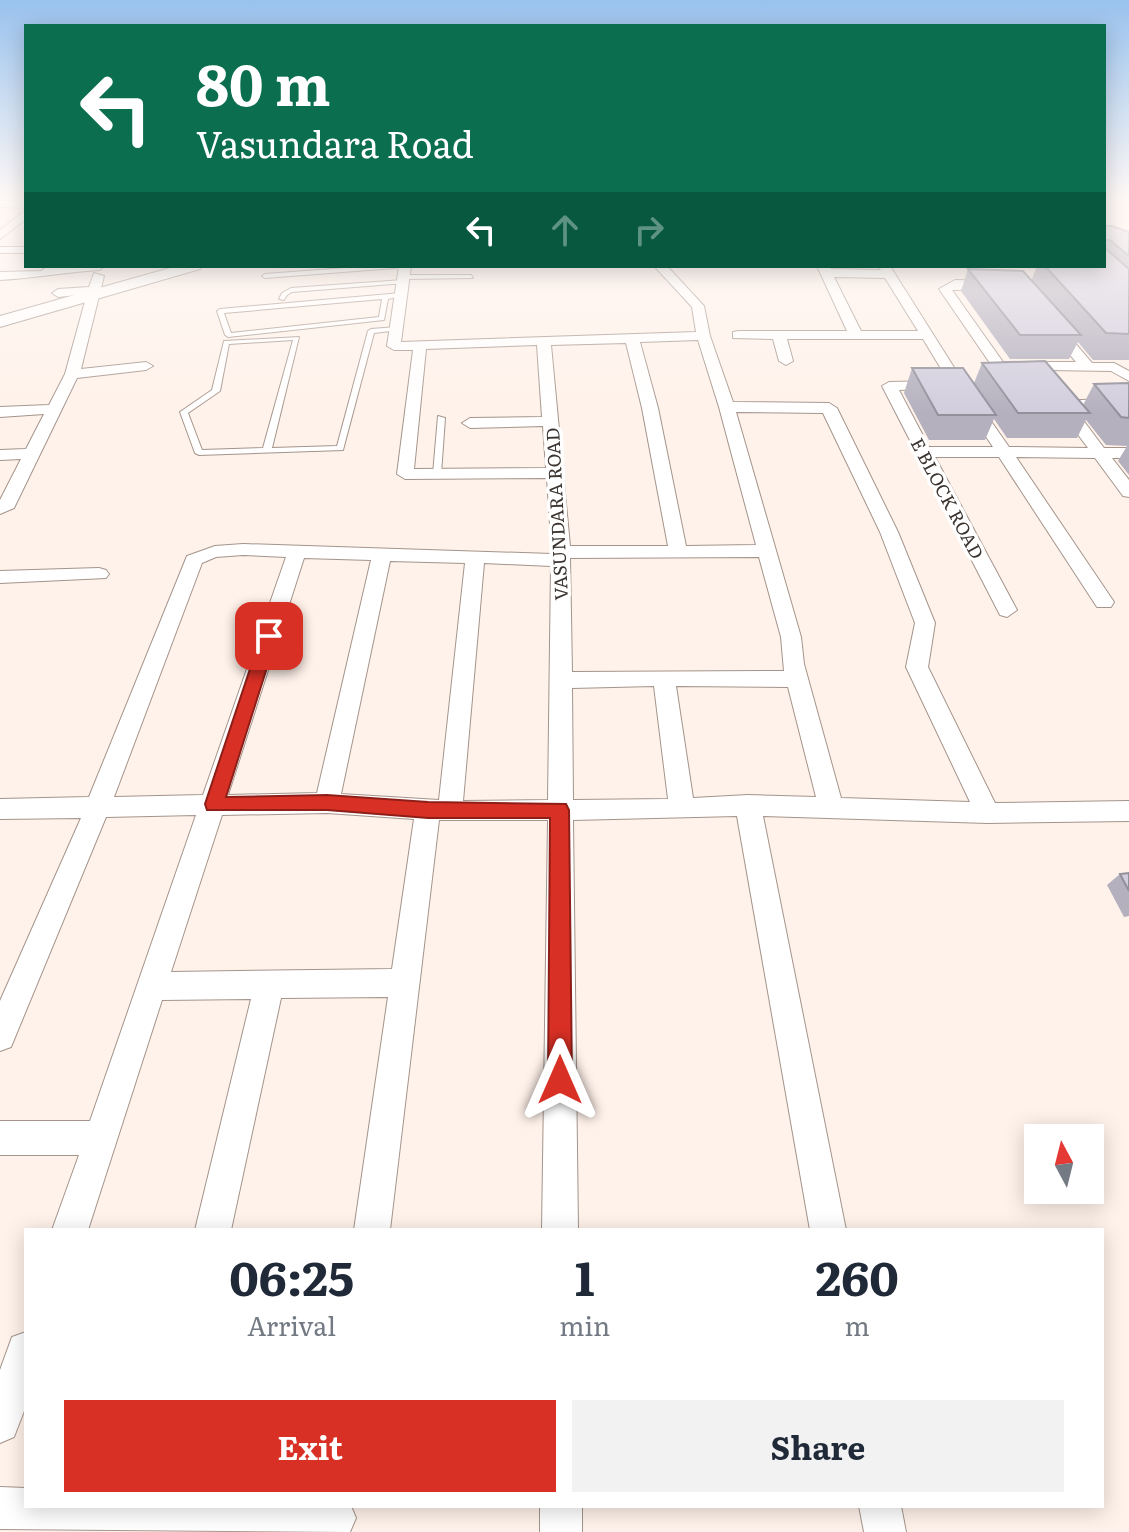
<!DOCTYPE html>
<html lang="en">
<head>
<meta charset="utf-8">
<style>
  body { margin:0; font-family:Literata,serif; background:#f2f2f3; color:#1f2937; height:100vh; display:flex; flex-direction:column; font-size:30px; white-space:nowrap }
  * { box-sizing:border-box; margin:0 }
  p { font-size:26px; color:#747a83 }
  .icon { flex:none; width:44px; height:44px; fill:none; stroke:currentColor; stroke-width:2; stroke-linecap:round; stroke-linejoin:round }
  .map { position:relative; flex:1; overflow:hidden }
  .panel { position:absolute; left:24px; top:1228px; width:1080px; height:280px; display:flex; flex-direction:column; background:#fff; border-radius:0px; box-shadow:0 4px 20px #0003 }
  .panel>* { flex:none }
  .guide { position:absolute; left:24px; top:24px; width:1082px; height:244px; border-radius:0px; box-shadow:0 4px 20px #0003; background:#0b6e4f; color:#fff; overflow:hidden }
  .needle { width:52px; rotate:353deg }
  .controls { position:absolute; left:1024px; top:1124px; display:grid; gap:16px }
  .controls a { display:grid; place-items:center; width:80px; height:80px; border-radius:0px; background:#fff; box-shadow:0 4px 20px #0003; font-size:40px }
  .pin { position:absolute; display:grid; place-items:center; width:68px; height:68px; color:#fff; margin:-34px; border-radius:16px; box-shadow:0 4px 12px #0006 }
  .me { position:absolute; width:88px; margin:-44px; rotate:0deg; stroke-linejoin:round; filter:drop-shadow(0 0 6px #0008) }
  .turn { display:flex; align-items:center; gap:28px; height:168px; padding:0 40px; font-size:36px }
  .turn .icon { width:104px; height:104px; stroke-width:2.5 }
  .turn b { display:block; font-size:56px; line-height:68px }
  .lanes { display:flex; align-items:center; height:76px; padding:0 40px; background:#0003; justify-content:center; gap:40px; direction:ltr }
  .lanes .off { opacity:.35 }
  .eta { display:flex; justify-content:space-evenly; align-items:center; height:136px; text-align:center }
  .eta b { font-size:48px; font-weight:700; line-height:56px }
  .primary-button { display:flex; gap:16px; margin-top:auto; padding:16px 40px }
  .primary-button a { flex:1; height:92px; border-radius:0px; background:#d93025; color:#fff; font-size:32px; font-weight:700; line-height:92px; text-align:center }
  .primary-button a+a { background:#f2f2f3; color:#1f2937 }
  .map>svg:first-child { display:block }
  .lines { fill:none; stroke-linecap:round; stroke-linejoin:round }
  .service-casing { stroke:#a4948b; stroke-width:2 }
  .minor-casing { stroke:#a4948b; stroke-width:2 }
  .tertiary-casing { stroke:#a4948b; stroke-width:2 }
  .service { fill:#fff; fill-rule:evenodd }
  .minor { fill:#fff; fill-rule:evenodd }
  .tertiary { fill:#fff; fill-rule:evenodd }
  .wall { fill:#b4b0be }
  .building { fill:#d1cddd; stroke:#92909b; stroke-width:2 }
  .route { fill:#d93025; stroke:#8d1f18; stroke-width:2 }
  .labels { text-anchor:middle; dominant-baseline:central; stroke-width:7; stroke-linejoin:round; paint-order:stroke }
  .far-street-label { font-size:18px; fill:#3b3430; stroke:#fff }
</style>
</head>
<body>
<div class="map">
<svg width="1129" height="1532" viewBox="0 0 1129 1532">
  <rect width="100%" height="100%" fill="#fff2ea"/>
  <g class="lines">
    <!-- service casing -->
    <g class="service-casing">
      <g id="service">
        <polygon points="372,266 398,266 395,268 265,278 262,276 265,274"/>
        <polygon points="471,275 473,278 404,279 401,277 404,275"/>
        <polygon points="403,280 405,283 292,292 287,295 284,300 279,299 282,293 291,288"/>
        <path d="M401,293L404,295L403,296L388,299L384,320L228,337L225,335L217,311L220,309ZM382,299L379,317L231,333L224,313Z"/>
        <path d="M397,327L400,329L399,330L374,333L343,450L199,455L195,453L180,412L212,390L224,341L299,337L272,448L337,446L368,331L371,329ZM293,340L263,448L202,450L188,413L220,391L229,344Z"/>
        <polygon points="438,416 445,418 441,474 437,477 433,474"/>
      </g>
    </g>
    <!-- minor casing -->
    <g class="minor-casing">
      <g id="minor">
        <polygon points="26,210 26,219 0,239 0,230"/>
        <rect x="0" y="247" width="26" height="6"/>
        <path d="M48,266H105L99,270C65,272 35,278 0,280V272L41,271Z"/>
        <path d="M399,266H411L401,342L696,332L692,307L654,266H667L704,306L710,336L733,402L829,403L837,408L898,532L935,623L928,667L995,803L1129,801V821L988,823L763,816L846,1230H810L737,816L573,820L578,1230H542L548,820H439L390,1230H354L388,997L281,998L231,1230H195L251,999L162,1000L88,1230H52L79,1155H0V1121H90L196,815L106,817L11,1047L0,1051V1001L81,818L0,819V799L89,797L187,556L215,546L243,544L552,554L547,478L405,479L397,474L413,350H394L387,346ZM698,340L719,407L756,545L686,546L658,408L640,342ZM626,343L642,408L668,546H570L551,345ZM537,345L542,417L470,418L462,423L470,428L543,426L546,468L414,469L426,349ZM736,412L823,413L880,532L915,623L906,667L970,802L841,798L804,664L801,637ZM243,555L286,557L203,795L114,797L202,563L216,557ZM759,557L781,637L784,671L572,672L570,558ZM304,558L371,560L317,793L228,795ZM390,561L465,563L439,800L341,794ZM484,563L551,566L548,800L463,801ZM654,686L668,799L573,800L572,688ZM676,686L788,687L816,797L748,795L693,798ZM327,813L414,819L392,969L171,972L222,815Z"/>
        <path d="M817,266H829L831,269L881,270L878,266H890L955,369L953,372H943L923,339H787L793,361L786,365L779,361L773,339L733,338V332L738,331H847ZM834,277L885,278L918,331H861Z"/>
        <polygon points="94,273 104,276 81,369 146,362 153,366 146,370 77,378 14,508 0,514 0,500 21,459 0,460 0,450 26,449 44,414 0,417 0,407 49,405 65,374 87,294 58,297 52,293 58,289 89,287"/>
        <polygon points="955,280 994,281 1000,285 994,289 952,290 1003,362 1076,362 1046,326 1053,322 1058,323 1092,363 1114,363 1129,371 1129,381 1111,371 994,369 939,289"/>
        <polygon points="938,381 945,385 943,388 899,390 929,447 993,447 964,404 972,399 977,401 1009,447 1088,448 1055,404 1058,401 1129,398 1129,408 1074,408 1104,448 1129,448 1129,458 1112,458 1129,480 1129,497 1123,496 1095,458 1016,457 1114,602 1111,607 1097,607 999,457 935,457 1017,610 1007,617 1000,615 882,386 889,382"/>
        <polygon points="99,568 106,570 109,574 106,578 0,583 0,571"/>
        <polygon points="26,1332 26,1406 14,1437 0,1443 0,1370 12,1337"/>
        <polygon points="0,1487 26,1488 26,1506 351,1506 356,1518 350,1532 0,1529"/>
        <rect x="540" y="1506" width="42" height="26"/>
        <polygon points="859,1506 901,1506 906,1532 864,1532"/>
      </g>
    </g>
    <!-- tertiary casing -->
    <g class="tertiary-casing">
      <g id="tertiary">
        <polygon points="0,201 26,201 26,208 0,207"/>
        <polygon points="177,266 202,266 200,269 0,327 0,316"/>
      </g>
    </g>
    <!-- service -->
    <use href="#service" class="service"/>
    <!-- minor -->
    <use href="#minor" class="minor"/>
    <!-- tertiary -->
    <use href="#tertiary" class="tertiary"/>
  </g>
  <!-- wall -->
  <g class="wall">
    <polygon points="1104,226 1129,232 1129,360 1093,360 1078,342 1069,359 1010,359 961,291 968,269 1031,281 1037,266 1104,266"/>
    <polygon points="982,363 1083,405 1094,384 1129,383 1129,475 1118,461 1127,446 1106,445 1086,420 1077,438 1007,438 994,419 985,440 929,440 904,393 912,368 974,383"/>
    <polygon points="1129,873 1129,916 1124,917 1107,885 1120,874"/>
  </g>
  <!-- building -->
  <g class="building">
    <polygon points="1104,226 1112,226 1129,232 1129,256 1110,240 1104,240"/>
    <polygon points="1104,247 1129,269 1129,334 1106,333 1045,266 1104,266"/>
    <polygon points="968,269 1023,271 1081,335 1020,335"/>
    <polygon points="1045,361 1090,413 1018,413 982,363"/>
    <polygon points="912,368 963,368 996,415 938,415"/>
    <polygon points="1129,383 1129,418 1121,417 1094,384"/>
    <polygon points="1129,873 1129,891 1120,874"/>
  </g>
  <!-- sky -->
  <linearGradient id="sky" x2="0" y2="1"><stop stop-color="#99c2ee"/><stop offset="0.48" stop-color="#fff9f6"/><stop offset="1" stop-color="#fff9f6" stop-opacity="0"/></linearGradient>
  <rect width="1129" height="415" fill="url(#sky)"/>
  <!-- route -->
  <polygon class="route" points="269,631 277,636 226,797 327,795 428,802 566,804 569,810 572,1080 568,1088 560,1092 552,1088 548,1080 550,818 428,818 327,810 207,810 205,804 261,636"/>
  <g class="labels">
    <!-- far-street labels -->
    <g class="far-street-label">
      <text transform="translate(948 498) rotate(62)">E BLOCK ROAD</text>
      <text transform="translate(556 514) rotate(-93)">VASUNDARA ROAD</text>
    </g>
  </g>
</svg>
<div class="controls">
<a><svg class="needle" viewBox="-14 -14 28 28"><path d="M0-13l5 13h-10z" fill="#e53935"/><path d="M0 13l5-13h-10z" fill="#747a83"/></svg></a>
</div>
<div class="pin" style="left:269px;top:636px;background:#d93025"><svg class="icon" aria-label="arrive" viewBox="0 0 24 24"><path d="M6 21V4h12l-3 4 3 4H6"/></svg></div>
<svg class="me" style="left:560px;top:1080px" viewBox="-20 -20 40 40"><path d="M0-17L14 15 0 8-14 15z" fill="#d93025" stroke="#fff" stroke-width="4"/></svg>
<div class="guide">
<div class="turn"><svg class="icon" aria-label="left" viewBox="0 0 24 24"><path d="M17 20v-9H6M10 6l-5 5 5 5"/></svg><div><b>80 m</b>Vasundara Road</div></div>
<div class="lanes"><svg class="icon" aria-label="left" viewBox="0 0 24 24"><path d="M17 20v-9H6M10 6l-5 5 5 5"/></svg><svg class="icon off" aria-label="ahead" viewBox="0 0 24 24"><path d="M12 20V5M6 11l6-6 6 6"/></svg><svg class="icon off" aria-label="right" viewBox="0 0 24 24"><path d="M7 20v-9h11M14 6l5 5-5 5"/></svg></div>
</div>
<section class="panel">
<div class="eta">
<div><b>06:25</b><p>Arrival</p></div>
<div><b>1</b><p>min</p></div>
<div><b>260</b><p>m</p></div>
</div>
<div class="primary-button"><a>Exit</a><a>Share</a></div>
</section>
</div>
</body>
</html>
